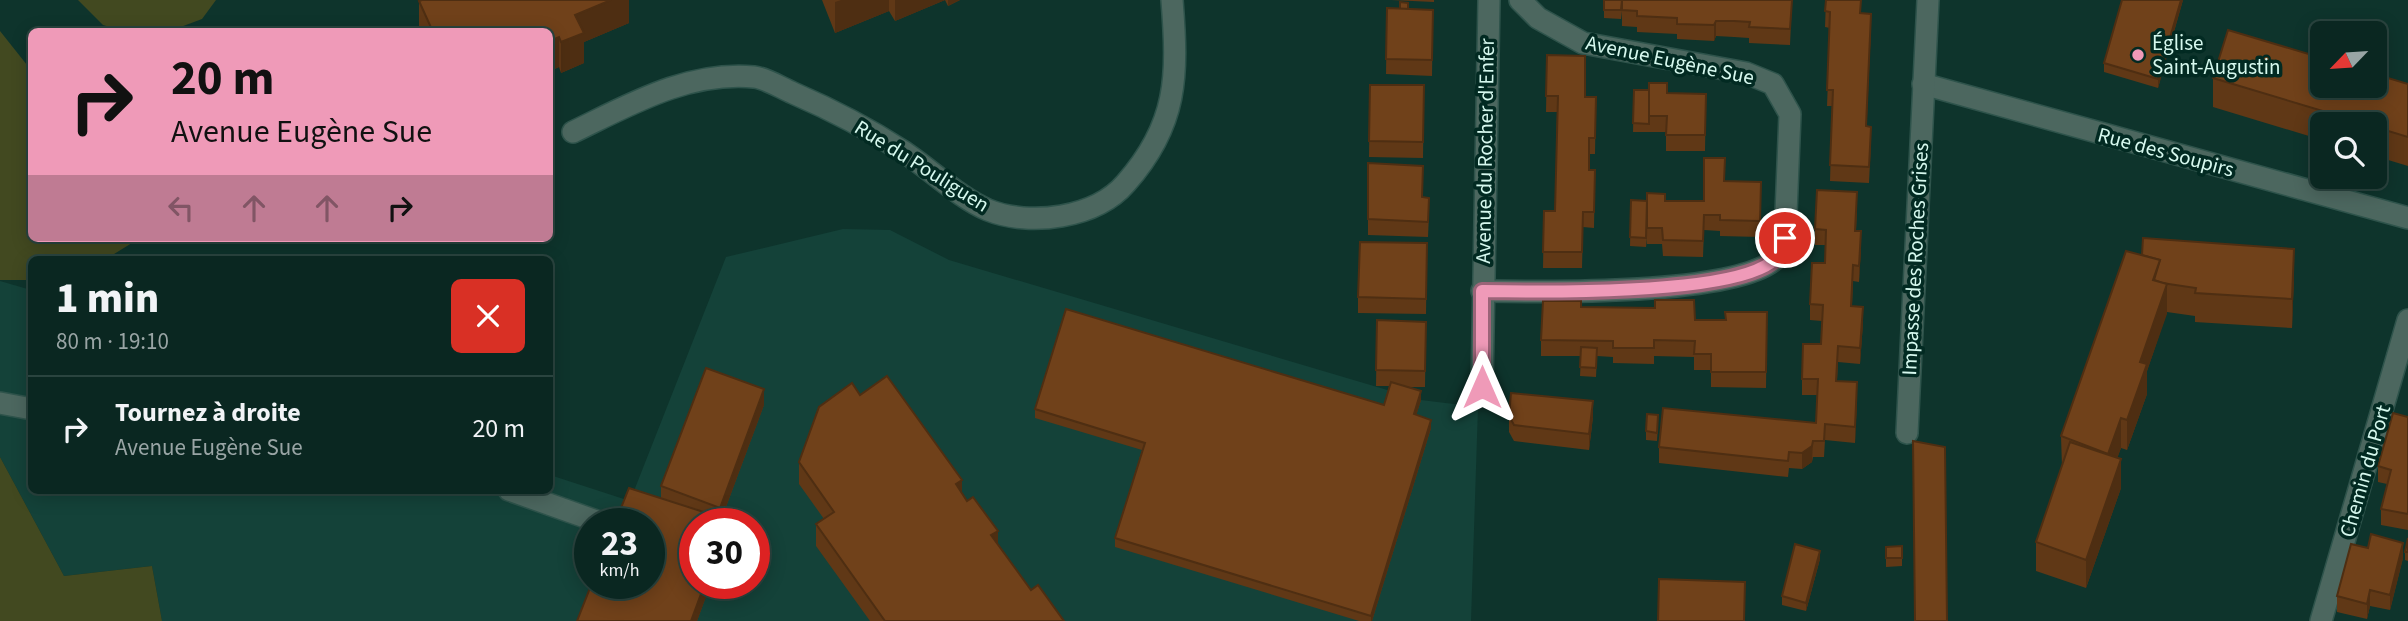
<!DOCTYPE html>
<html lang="fr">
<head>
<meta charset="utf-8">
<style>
  body { margin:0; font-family:"Source Sans 3",sans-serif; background:#18332e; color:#f1f3f6; height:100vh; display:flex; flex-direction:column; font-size:26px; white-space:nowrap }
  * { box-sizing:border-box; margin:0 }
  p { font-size:23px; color:#99a5a5 }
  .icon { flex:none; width:38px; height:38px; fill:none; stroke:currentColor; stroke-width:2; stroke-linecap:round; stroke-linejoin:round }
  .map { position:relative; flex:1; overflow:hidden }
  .details { position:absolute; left:28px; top:256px; width:525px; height:238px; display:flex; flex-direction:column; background:#0a2721; border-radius:10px; box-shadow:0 4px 18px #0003,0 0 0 2px #2a443f }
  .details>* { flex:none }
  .top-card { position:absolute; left:28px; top:28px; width:525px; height:214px; border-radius:10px; box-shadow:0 4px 18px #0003,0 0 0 2px #2a443f; background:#ef9ab8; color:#111; overflow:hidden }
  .needle { width:46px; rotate:245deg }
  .controls { position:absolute; left:2310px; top:21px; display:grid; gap:14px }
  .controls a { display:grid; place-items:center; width:77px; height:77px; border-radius:10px; background:#0a2721; box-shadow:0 4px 18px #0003,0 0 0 2px #2a443f; font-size:35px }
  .speed { position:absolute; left:574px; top:508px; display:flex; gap:14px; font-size:35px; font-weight:700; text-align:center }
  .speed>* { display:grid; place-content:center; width:91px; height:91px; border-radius:50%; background:#0a2721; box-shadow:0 4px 18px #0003,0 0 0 2px #2a443f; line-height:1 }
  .speed small { font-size:18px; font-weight:400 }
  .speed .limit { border:10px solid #d22; background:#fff; color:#111 }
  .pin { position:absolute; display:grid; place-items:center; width:60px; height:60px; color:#fff; margin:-30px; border:4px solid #fff; border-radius:50%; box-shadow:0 2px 7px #0007 }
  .me { position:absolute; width:77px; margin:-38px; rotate:0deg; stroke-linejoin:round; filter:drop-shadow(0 0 5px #0008) }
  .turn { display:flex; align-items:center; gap:24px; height:147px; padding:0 28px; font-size:32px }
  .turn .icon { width:91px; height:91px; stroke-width:2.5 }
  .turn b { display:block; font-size:49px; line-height:60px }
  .lanes { display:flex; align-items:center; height:66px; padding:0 28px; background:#0003; justify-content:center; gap:35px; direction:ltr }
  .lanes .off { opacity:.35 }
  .round { display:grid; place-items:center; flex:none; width:74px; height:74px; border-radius:10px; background:#18332e }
  .summary { display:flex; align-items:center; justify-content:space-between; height:119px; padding:0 28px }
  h1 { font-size:42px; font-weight:800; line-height:52px }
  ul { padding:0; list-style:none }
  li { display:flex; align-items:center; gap:21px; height:105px; padding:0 28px; border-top:2px solid #2a443f }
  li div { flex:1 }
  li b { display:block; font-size:26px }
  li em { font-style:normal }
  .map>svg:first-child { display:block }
  .built { fill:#144239; fill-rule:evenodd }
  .green { fill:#424920 }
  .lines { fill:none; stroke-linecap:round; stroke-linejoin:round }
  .minor-casing { stroke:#2e534b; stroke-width:24 }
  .minor { stroke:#4c675f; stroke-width:21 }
  .wall { fill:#603816 }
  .shaded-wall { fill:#4e2e12 }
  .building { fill:#70411a; stroke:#4e2e12; stroke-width:2 }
  .route-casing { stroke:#9b6478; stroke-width:18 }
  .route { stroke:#ef9ab8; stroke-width:12 }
  .poi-dot { fill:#ef9ab8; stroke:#022a22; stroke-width:2.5 }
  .labels { text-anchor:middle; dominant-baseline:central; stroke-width:7; stroke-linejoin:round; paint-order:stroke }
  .poi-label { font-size:21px; fill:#d6f8ee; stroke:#022a22; text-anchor:start }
  .street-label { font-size:21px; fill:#d6f8ee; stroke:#022a22 }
</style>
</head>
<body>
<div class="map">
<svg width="2408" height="621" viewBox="0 0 2408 621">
  <rect width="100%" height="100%" fill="#0e342c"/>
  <!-- built -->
  <path class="built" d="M843,229L890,230L949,260L1421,400L1478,407L1471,621H162L152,566L64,576L0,457V281L31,290L32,490H550V475L630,501L726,257ZM590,523H649V583H590ZM695,523H754V583H695Z"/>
  <!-- green -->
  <g class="green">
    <polygon points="78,0 216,0 202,19 170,31 127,32 103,25"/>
    <polygon points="0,31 31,70 32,238 140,238 106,259 32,259 31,280 0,280"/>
    <polygon points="0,457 64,576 152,566 162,621 0,621"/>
  </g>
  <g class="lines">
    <!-- minor casing -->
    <g class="minor-casing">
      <g id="minor">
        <polyline points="1923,84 2408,218"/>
        <path d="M573,132C631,104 688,71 754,77C766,78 781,88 793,93C830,109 867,128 901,150C928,167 959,198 988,210C1030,227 1096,218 1126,183C1178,124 1178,76 1172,0"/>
        <path d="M1482,291C1537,292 1741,296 1776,258C1780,253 1783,244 1785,238L1790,114L1773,84L1746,73L1583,43L1538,18L1520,0"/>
        <polyline points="1482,387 1489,0"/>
        <polyline points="0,403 32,409"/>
        <polyline points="1907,433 1928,0"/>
        <polyline points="509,490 602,523"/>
        <polyline points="2321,621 2408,320"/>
      </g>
    </g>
    <!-- minor -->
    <use href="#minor" class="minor"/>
  </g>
  <!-- wall -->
  <g class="wall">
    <polygon points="629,0 629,23 584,42 584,63 561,73 559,67 550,71 550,32 419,32 419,1"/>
    <polygon points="822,0 960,0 948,6 945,0 895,21 889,11 835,33"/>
    <polygon points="1391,0 1434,0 1434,2"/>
    <polygon points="1604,0 1792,0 1790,45 1749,43 1749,38 1734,37 1716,36 1714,41 1677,39 1677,34 1637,32 1637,27 1622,26 1622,11 1621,19 1604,18"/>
    <polygon points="1826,0 1861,0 1861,13 1871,29 1866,126 1871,143 1869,183 1830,181 1832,106 1827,106 1830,28 1825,27"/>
    <polygon points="2183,0 2158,88 2104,72 2104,63"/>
    <polygon points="1387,8 1433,10 1432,76 1386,74"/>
    <polygon points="1547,55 1585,97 1596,97 1595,154 1589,154 1589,170 1595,170 1594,228 1583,227 1582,268 1543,268 1544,211 1555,211 1557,112 1546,112"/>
    <polygon points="2213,78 2408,84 2408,166 2375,156 2375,124 2322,124 2322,140 2213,107"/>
    <polygon points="1370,85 1424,85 1423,158 1369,157"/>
    <polygon points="1634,90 1667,93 1706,94 1705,151 1666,151 1666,132 1633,132"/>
    <polygon points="1368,163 1423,197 1429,214 1428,237 1368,235"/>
    <polygon points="1725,181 1761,182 1760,237 1720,236 1720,231 1704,230 1703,257 1663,256 1662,244 1647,244 1647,238 1646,247 1630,246 1631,200 1704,201"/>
    <polygon points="1857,208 1856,231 1861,247 1859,282 1853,281 1852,306 1863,323 1860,364 1838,362 1837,381 1857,398 1855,443 1825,440 1824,457 1813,457 1812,462 1802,469 1789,468 1788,477 1659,463 1659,447 1816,423 1817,395 1802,395 1802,379 1821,344 1822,321 1810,320 1810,304 1825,263 1825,245 1815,245 1815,229"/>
    <polygon points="1427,243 1426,314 1358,313 1358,297"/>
    <polygon points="2142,255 2294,277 2292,328 2195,322 2195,316 2167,312 2147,371 2147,394 2127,450 2121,448 2117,458 2121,488 2086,588 2036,571 2036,542 2062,467 2061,436"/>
    <polygon points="1581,307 1695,320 1725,320 1767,312 1766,388 1711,387 1711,370 1694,370 1694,357 1654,356 1654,364 1613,363 1613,357 1597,356 1596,377 1580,376 1581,356 1541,356 1541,340"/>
    <polygon points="1377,320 1426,322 1425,387 1406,387 1421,400 1416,415 1431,428 1372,621 1359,621 1115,547 1115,538 1142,450 1035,418 1035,409 1384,405 1390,386 1376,386"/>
    <polygon points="860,395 962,493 1031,590 1064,621 870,621 816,546 816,524 824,519 799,484 799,462"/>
    <polygon points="764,405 720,523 713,521 695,583 711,583 697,621 577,621 661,499 661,486"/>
    <polygon points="1509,416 1593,417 1589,450 1514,441 1509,432"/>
    <polygon points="2408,417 2408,530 2381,525 2381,509 2387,484 2378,482 2378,466"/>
    <polygon points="1658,424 1657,441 1646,440 1646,431"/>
    <polygon points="2408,538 2408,561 2405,560 2405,552"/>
    <polygon points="1902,546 1902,566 1886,567 1886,547"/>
    <polygon points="2403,558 2390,610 2370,606 2367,619 2337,612 2337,596"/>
    <polygon points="1820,559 1806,611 1782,605 1782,596"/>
  </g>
  <!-- shaded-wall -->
  <g class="shaded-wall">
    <polygon points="611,0 629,0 629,23 584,42 584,63 561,73 561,42 575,15"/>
    <polygon points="841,0 889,0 889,11 835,33 835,2"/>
    <polygon points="895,0 945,0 895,21"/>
    <polygon points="948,0 960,0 948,6"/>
    <polygon points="2181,0 2183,0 2158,88 2158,79"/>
    <polygon points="1871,14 1871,29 1866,142 1866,126"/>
    <polygon points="1716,21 1716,36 1714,41 1714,25"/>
    <polygon points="559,37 559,67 550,71 550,41"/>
    <polygon points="1861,231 1861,247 1859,282 1859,266"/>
    <polygon points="2294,249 2294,277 2292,328 2292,299"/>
    <polygon points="2167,284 2167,314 2147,371 2147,394 2127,450 2127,420 2140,362"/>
    <polygon points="1863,307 1863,323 1860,364 1860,348"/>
    <polygon points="1857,382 1857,398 1855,443 1855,427"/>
    <polygon points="764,389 764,405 720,523 720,508"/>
    <polygon points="1421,391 1421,400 1414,423 1414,414"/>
    <polygon points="1593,401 1593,417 1589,450 1589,434"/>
    <polygon points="2121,418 2121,448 2108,484 2108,454"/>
    <polygon points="1431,420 1431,428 1372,621 1371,621 1371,616"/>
    <polygon points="1813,441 1812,462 1802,469 1802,453"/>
    <polygon points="2121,459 2121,488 2086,588 2086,560"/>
    <polygon points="962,480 962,501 956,484"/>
    <polygon points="998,531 998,552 991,535"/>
    <polygon points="2403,543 2403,558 2390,610 2390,595"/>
    <polygon points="1820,551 1820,559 1806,611 1806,603"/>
    <polygon points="705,583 711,583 697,621 691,621"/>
    <polygon points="2370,590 2370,606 2367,619 2367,604"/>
  </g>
  <!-- building -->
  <g class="building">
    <polygon points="422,0 611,0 575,15 584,33 561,42 559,37 550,41 550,32 433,32 419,1"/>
    <polygon points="1604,0 1622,0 1621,10 1604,10"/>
    <polygon points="1622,0 1792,0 1790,29 1749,27 1750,22 1734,21 1716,21 1714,25 1677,24 1677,18 1637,16 1637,11 1622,10"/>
    <polygon points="1826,0 1861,0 1860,13 1871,14 1866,126 1871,127 1869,167 1830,165 1833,90 1827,90 1830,12 1825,11"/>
    <polygon points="2122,0 2181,0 2158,79 2104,63"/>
    <polygon points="1400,2 1408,3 1408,9 1400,9"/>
    <polygon points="1387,8 1433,10 1432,60 1386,59"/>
    <polygon points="2228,30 2322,58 2322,86 2375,86 2375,74 2408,84 2408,137 2375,127 2375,124 2366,124 2213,78"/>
    <polygon points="1547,55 1585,56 1585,97 1596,97 1595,138 1589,138 1589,170 1595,170 1594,212 1583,212 1582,252 1543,252 1544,211 1555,211 1558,96 1546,96"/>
    <polygon points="1649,83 1667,83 1667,93 1706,94 1705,135 1666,135 1667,116 1649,116"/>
    <polygon points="1370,85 1424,85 1423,142 1369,141"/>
    <polygon points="1634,90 1649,90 1649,124 1633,123"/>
    <polygon points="1704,158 1725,158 1724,181 1761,182 1760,221 1720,220 1720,215 1704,215 1703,241 1663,240 1662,228 1647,228 1647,193 1665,194 1665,201 1704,201"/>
    <polygon points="1368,163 1423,166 1422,197 1429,198 1428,222 1368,219"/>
    <polygon points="1817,190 1857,192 1855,231 1861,231 1859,266 1853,265 1851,306 1863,307 1860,348 1838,346 1836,381 1857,382 1855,427 1825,424 1824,441 1813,441 1812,446 1802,453 1789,452 1788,461 1659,447 1663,408 1816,423 1818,379 1802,379 1803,344 1821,344 1823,305 1810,304 1812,263 1825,263 1826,230 1815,229"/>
    <polygon points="1631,200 1647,201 1646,238 1630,237"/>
    <polygon points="2143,238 2294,249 2292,299 2195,293 2196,288 2162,283 2154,280 2160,260 2142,255"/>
    <polygon points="1360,242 1427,243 1426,299 1358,297"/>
    <polygon points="2126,251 2160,260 2153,280 2167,284 2140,362 2147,364 2127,420 2121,418 2108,454 2061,436"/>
    <polygon points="1655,300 1694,300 1695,320 1726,320 1725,312 1767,312 1766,372 1711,372 1711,354 1694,354 1695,341 1654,340 1654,348 1613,348 1613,341 1541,340 1543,301 1581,301 1581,307 1655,308"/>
    <polygon points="1066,309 1384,405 1391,382 1421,391 1414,414 1431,420 1371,616 1115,538 1145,443 1035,409"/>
    <polygon points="1377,320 1426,322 1425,371 1376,370"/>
    <polygon points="1581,347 1597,348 1596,368 1580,367"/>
    <polygon points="706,368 764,389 720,508 661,486"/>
    <polygon points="887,376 962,480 956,484 967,501 973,497 998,531 991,535 1031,590 1038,585 1064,621 885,621 816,524 834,512 799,462 819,407 852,383 860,395"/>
    <polygon points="1511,393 1593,401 1589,434 1514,425 1509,416"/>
    <polygon points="2393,413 2408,417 2408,514 2381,509 2391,470 2378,466"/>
    <polygon points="1647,414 1658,415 1657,433 1646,431"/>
    <polygon points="1913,441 1945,447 1947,621 1915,621"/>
    <polygon points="2070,442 2121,459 2086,560 2036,542"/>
    <polygon points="629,488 713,515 710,523 695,523 695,583 705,583 691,621 577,621 592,583 649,583 649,523 615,523"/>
    <polygon points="2371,534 2403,543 2390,595 2370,590 2367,604 2337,596 2351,544 2368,548"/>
    <polygon points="2408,538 2408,552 2405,552"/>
    <polygon points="1795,544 1820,551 1806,603 1782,596"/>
    <polygon points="1902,546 1902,558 1886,558 1886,547"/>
    <polygon points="1659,579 1745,582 1744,621 1658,621"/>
  </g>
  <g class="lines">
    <!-- route casing -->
    <g class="route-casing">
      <path id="route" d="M1482,387V291C1537,292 1741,296 1776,258C1780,253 1783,244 1785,238"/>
    </g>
    <!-- route -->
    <use href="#route" class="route"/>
  </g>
  <!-- markers -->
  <circle class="poi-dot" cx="2138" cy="55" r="7"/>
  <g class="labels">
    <!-- poi labels -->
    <g class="poi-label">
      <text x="2152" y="43">Église<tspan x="2152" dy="24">Saint-Augustin</tspan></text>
    </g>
    <!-- street labels -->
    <g class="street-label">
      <text transform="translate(1670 60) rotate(12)">Avenue Eugène Sue</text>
      <text transform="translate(1485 151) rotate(-89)">Avenue du Rocher d'Enfer</text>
      <text transform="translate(2166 152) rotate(15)">Rue des Soupirs</text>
      <text transform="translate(922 166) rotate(32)">Rue du Pouliguen</text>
      <text transform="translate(1915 259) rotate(-87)">Impasse des Roches Grises</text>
      <text transform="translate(2365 471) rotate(-74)">Chemin du Port</text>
    </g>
  </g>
</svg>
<div class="controls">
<a><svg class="needle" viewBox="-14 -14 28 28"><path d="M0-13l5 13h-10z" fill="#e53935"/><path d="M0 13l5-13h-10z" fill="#99a5a5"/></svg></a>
<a><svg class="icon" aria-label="search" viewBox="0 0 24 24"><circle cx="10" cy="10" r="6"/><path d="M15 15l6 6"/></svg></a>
</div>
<div class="speed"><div>23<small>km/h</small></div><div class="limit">30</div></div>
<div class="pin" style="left:1785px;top:238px;background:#d93025"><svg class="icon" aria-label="arrive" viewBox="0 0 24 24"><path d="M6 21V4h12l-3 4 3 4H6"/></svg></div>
<svg class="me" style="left:1482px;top:387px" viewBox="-20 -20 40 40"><path d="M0-17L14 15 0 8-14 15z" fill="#ef9ab8" stroke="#fff" stroke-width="4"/></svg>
<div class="top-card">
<div class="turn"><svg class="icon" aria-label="right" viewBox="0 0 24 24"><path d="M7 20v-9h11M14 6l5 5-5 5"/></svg><div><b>20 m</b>Avenue Eugène Sue</div></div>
<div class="lanes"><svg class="icon off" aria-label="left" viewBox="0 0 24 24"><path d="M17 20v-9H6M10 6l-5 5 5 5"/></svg><svg class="icon off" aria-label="ahead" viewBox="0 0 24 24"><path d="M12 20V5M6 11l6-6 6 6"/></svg><svg class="icon off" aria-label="ahead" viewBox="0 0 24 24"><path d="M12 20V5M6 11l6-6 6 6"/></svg><svg class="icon" aria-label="right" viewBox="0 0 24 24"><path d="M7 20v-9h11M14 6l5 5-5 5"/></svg></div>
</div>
<section class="details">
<div class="summary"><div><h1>1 min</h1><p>80 m · 19:10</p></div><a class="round" style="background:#d93025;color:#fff"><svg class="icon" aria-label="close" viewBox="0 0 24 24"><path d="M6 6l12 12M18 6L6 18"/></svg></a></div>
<ul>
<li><svg class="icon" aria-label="right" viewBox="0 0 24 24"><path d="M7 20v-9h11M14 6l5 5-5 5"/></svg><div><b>Tournez à droite</b><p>Avenue Eugène Sue</p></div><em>20 m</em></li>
</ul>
</section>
</div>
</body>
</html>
